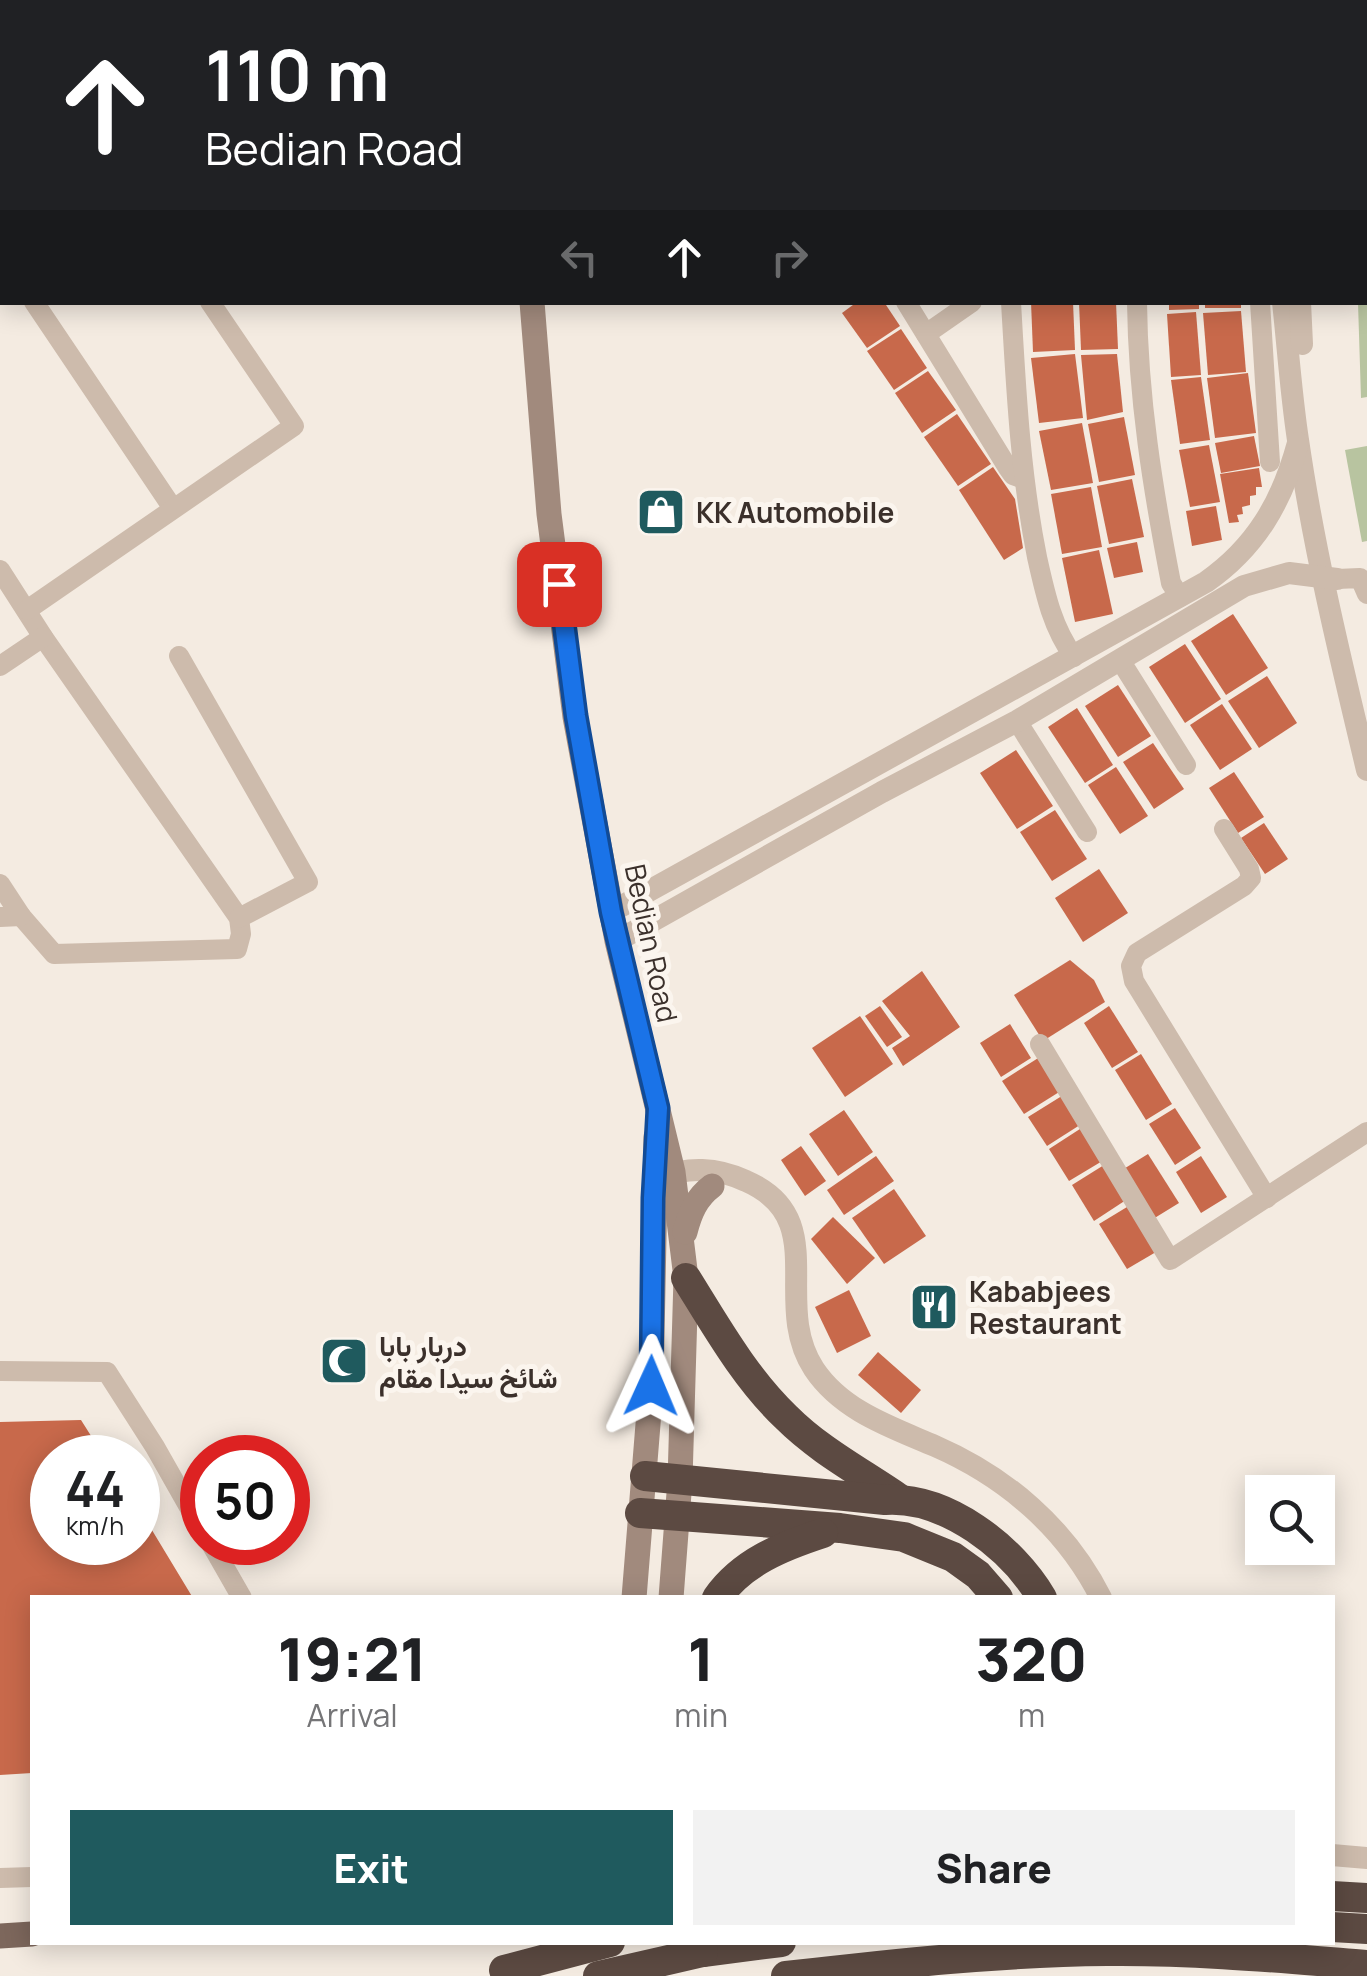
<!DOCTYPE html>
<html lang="en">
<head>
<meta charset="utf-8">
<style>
  body { margin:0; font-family:Manrope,Vazirmatn,sans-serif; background:#f2f2f2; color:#202124; height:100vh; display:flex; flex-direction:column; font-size:38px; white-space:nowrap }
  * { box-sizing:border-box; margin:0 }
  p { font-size:32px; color:#757577 }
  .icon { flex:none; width:55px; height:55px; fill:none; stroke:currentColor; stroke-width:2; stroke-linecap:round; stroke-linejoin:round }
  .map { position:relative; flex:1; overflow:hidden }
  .panel { position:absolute; left:30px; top:1595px; width:1305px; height:350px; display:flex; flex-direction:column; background:#fff; border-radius:0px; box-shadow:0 5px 25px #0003 }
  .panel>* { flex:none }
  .banner { position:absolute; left:0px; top:0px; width:1368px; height:305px; box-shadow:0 5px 25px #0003; background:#202124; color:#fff; overflow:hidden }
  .controls { position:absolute; left:1245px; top:1475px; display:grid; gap:20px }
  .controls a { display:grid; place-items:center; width:90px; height:90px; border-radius:0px; background:#fff; box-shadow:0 5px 25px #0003; font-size:50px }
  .speed { position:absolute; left:30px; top:1435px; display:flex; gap:20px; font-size:50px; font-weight:700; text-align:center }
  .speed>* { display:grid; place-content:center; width:130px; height:130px; border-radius:50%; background:#fff; box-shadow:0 5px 25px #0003; line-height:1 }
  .speed small { font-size:25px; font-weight:400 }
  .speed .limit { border:15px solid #d22; background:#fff; color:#111 }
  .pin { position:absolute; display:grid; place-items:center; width:85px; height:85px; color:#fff; margin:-42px; border-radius:20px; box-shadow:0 5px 15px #0006 }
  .me { position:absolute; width:110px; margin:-55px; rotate:1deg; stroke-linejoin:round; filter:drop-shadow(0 0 8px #0008) }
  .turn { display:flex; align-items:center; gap:35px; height:210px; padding:0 40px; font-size:45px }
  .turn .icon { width:130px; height:130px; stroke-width:2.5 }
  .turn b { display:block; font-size:70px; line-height:85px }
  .lanes { display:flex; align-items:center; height:95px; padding:0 40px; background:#0003; justify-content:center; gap:50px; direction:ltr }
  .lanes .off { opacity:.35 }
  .eta { display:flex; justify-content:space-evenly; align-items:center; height:170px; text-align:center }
  .eta b { font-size:60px; font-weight:800; line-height:70px }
  .action { display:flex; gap:20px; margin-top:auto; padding:20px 40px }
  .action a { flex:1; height:115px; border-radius:0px; background:#1f5a5e; color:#fff; font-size:40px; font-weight:800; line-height:115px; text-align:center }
  .action a+a { background:#f2f2f2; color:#202124 }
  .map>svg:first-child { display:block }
  .green { fill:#b8c4a0 }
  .building { fill:#c8694b }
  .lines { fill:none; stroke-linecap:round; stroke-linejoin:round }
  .minor { stroke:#cdbbac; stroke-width:20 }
  .tertiary { stroke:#cdbbac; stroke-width:22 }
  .secondary { stroke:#a18a7d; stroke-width:25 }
  .primary { stroke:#7d675c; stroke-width:25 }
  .motorway { stroke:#5c4a42; stroke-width:30 }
  .motorway-bridge { stroke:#5c4a42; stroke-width:30 }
  .route-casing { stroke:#114b97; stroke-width:25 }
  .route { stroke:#1a73e8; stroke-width:18 }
  .labels { text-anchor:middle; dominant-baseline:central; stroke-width:10; stroke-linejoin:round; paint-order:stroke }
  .poi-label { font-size:28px; font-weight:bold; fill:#3b302b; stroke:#fbf5ee; text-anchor:start }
  .street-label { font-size:28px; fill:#3b302b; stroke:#fbf5ee }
</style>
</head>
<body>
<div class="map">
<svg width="1367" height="1976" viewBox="0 0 1367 1976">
  <rect width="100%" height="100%" fill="#f4ebe1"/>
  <!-- green -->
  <g class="green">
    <polygon points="1367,101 1367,397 1361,398 1358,303 1365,302"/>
    <polygon points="1367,446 1367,541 1362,542 1345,450"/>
  </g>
  <!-- building -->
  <g class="building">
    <polygon points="857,302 884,302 900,326 867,348 842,313"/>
    <polygon points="1031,302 1073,302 1075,350 1033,352"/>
    <polygon points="1079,302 1116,302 1118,349 1081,350"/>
    <polygon points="1169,302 1199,302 1199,309 1169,310"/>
    <rect x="1205" y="302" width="36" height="6"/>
    <polygon points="1241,311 1246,372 1208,375 1203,313"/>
    <polygon points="1196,312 1201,375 1171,377 1167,314"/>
    <polygon points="901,329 927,368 894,390 867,351"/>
    <polygon points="1075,354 1083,418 1039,423 1031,358"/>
    <polygon points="1117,354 1123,412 1087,420 1081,355"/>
    <polygon points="928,371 956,410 922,433 895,393"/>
    <polygon points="1248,373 1256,433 1215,438 1207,378"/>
    <polygon points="1201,377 1210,440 1180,444 1171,380"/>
    <polygon points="957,414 991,464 958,486 924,437"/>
    <polygon points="1124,417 1135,475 1099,482 1088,424"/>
    <polygon points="1082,423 1093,483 1051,490 1039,431"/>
    <polygon points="1254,436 1260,466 1221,473 1215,443"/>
    <polygon points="1209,445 1220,502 1190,507 1179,450"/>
    <polygon points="993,467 1015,499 1023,548 1004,560 959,490"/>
    <polygon points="1259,468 1262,487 1256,487 1256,495 1250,496 1250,505 1242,507 1243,514 1237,515 1239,522 1229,523 1220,474"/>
    <polygon points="1132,479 1144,537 1109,544 1097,486"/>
    <polygon points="1091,487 1102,547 1062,554 1051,494"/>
    <polygon points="1216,506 1222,540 1192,546 1186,511"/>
    <polygon points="1137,542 1143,572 1114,578 1107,548"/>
    <polygon points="1099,550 1113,614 1075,622 1062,558"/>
    <polygon points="1233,614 1268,668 1226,695 1191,641"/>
    <polygon points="1185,644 1221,699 1185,723 1149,667"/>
    <polygon points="1267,676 1297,723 1259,748 1228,701"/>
    <polygon points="1118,685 1151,736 1118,757 1085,706"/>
    <polygon points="1222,704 1252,749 1220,770 1190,725"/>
    <polygon points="1077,708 1113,765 1085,783 1048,727"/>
    <polygon points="1153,743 1184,789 1154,809 1123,762"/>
    <polygon points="1016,750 1053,806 1017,829 980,773"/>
    <polygon points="1116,767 1148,816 1120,834 1088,785"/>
    <polygon points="1234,772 1264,817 1238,833 1209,788"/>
    <polygon points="1055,810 1087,859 1052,881 1020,832"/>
    <polygon points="1264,823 1288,859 1265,874 1241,838"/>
    <polygon points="1099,869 1128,913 1083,942 1055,898"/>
    <polygon points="1070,960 1094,980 1105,1002 1043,1041 1014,995"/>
    <polygon points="922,971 960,1027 903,1066 892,1048 910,1036 882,1001"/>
    <polygon points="880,1006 902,1037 887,1047 865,1016"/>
    <polygon points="1109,1006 1138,1052 1112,1068 1084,1023"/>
    <polygon points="860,1016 893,1064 845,1097 812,1048"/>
    <polygon points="1010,1024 1031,1058 1001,1077 980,1043"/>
    <polygon points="1141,1054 1172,1104 1146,1120 1115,1070"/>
    <polygon points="1043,1055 1064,1089 1024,1114 1002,1081"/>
    <polygon points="1065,1094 1083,1123 1047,1146 1028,1117"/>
    <polygon points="1175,1108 1201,1148 1175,1165 1149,1124"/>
    <polygon points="844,1110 873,1152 838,1176 809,1134"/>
    <polygon points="1083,1127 1104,1160 1069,1181 1049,1149"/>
    <polygon points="801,1146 826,1181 805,1196 781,1160"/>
    <polygon points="1148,1154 1179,1203 1153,1219 1122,1170"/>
    <polygon points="876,1156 894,1181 844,1215 827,1190"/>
    <polygon points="1201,1156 1227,1197 1201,1213 1176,1172"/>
    <polygon points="1104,1165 1126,1200 1094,1221 1072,1185"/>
    <polygon points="894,1189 926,1236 884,1264 852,1218"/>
    <polygon points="1127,1207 1156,1252 1127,1269 1099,1224"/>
    <polygon points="833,1217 875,1258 847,1284 811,1239"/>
    <polygon points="849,1290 871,1336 837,1353 815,1307"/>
    <polygon points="878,1352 921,1390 901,1413 858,1375"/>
    <polygon points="81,1420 105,1458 52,1458 52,1542 138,1542 138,1507 193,1598 32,1598 32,1773 0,1775 0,1422"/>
  </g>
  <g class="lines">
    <!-- minor -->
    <g class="minor">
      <polyline points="984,0 986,2"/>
      <polyline points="962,2 966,0"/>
      <polyline points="1045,2 1045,0"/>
      <polyline points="1172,2 1173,0"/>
      <polyline points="1301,2 1301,0"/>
      <polyline points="0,7 2,11"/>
      <polyline points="0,252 2,256"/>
      <polyline points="34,302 172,507"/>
      <polyline points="906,302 1008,468 1013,475 1024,479"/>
      <path d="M1011,302C1016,388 1020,472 1037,557C1045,593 1052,627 1074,657"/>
      <path d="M1137,302C1138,398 1153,490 1171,583L1180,597"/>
      <polyline points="1260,302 1270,462"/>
      <polyline points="926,334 972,302"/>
      <polyline points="0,570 43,637 239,918 241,934 237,949 54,954 21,916"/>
      <polyline points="1337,579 1360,578 1367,594"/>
      <polyline points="27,610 294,426 210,302"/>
      <polyline points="179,656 308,882 239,918"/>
      <polyline points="1120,660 1186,765"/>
      <polyline points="0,666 43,637"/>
      <polyline points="1017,721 1087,832"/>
      <polyline points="1224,829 1249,869 1251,878 1244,886 1137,953 1131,966 1134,981 1267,1198"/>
      <polyline points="0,884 21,916 0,917"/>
      <polyline points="1040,1044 1170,1260 1367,1132"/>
      <polyline points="0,1371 107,1372 155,1447 202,1530"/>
      <polyline points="210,1542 242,1598"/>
      <polyline points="0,1878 32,1877"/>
    </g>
    <!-- tertiary -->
    <g class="tertiary">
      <polyline points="1343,2 1344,0"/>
      <path d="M1283,302C1288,348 1291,394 1298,440C1314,551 1341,661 1367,770"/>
      <polyline points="1300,302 1302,344"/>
      <path d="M611,912L1206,582C1256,547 1282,502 1298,443"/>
      <polyline points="617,941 882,792 1017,721 1244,586 1289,573 1337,579"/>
      <path d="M657,1177C689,1167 716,1167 746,1181C833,1219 770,1302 814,1369C842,1411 891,1427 935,1446C1006,1477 1066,1528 1101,1598"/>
      <polyline points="1332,1855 1367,1858"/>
    </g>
    <!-- secondary -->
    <g class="secondary">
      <polyline points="519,0 519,2"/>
      <polyline points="532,302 549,514 575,717 617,941 673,1172 686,1278 680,1480 671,1598"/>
      <path d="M685,1232C690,1213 696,1198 712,1186"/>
      <polyline points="634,1598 651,1387 656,1137"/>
    </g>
    <!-- primary -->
    <polyline class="primary" points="0,1936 32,1934"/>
    <!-- motorway -->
    <g class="motorway">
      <path d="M686,1278C716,1326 745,1378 786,1417C820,1451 861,1472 900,1499"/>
      <path d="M645,1476L885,1500C946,1496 1012,1547 1042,1598"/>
      <polyline points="640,1513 840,1528 904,1537 953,1557 978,1575 998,1598"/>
      <path d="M717,1598C742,1562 783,1546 823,1533"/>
      <polyline points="1332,1896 1367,1898"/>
      <polyline points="1332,1927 1367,1929"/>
      <polyline points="703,1952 781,1942"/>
      <path d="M786,1976C892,1964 1000,1952 1107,1951C1194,1950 1280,1958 1367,1965"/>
    </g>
    <!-- motorway-bridge -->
    <g class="motorway-bridge">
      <polyline points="504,1970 610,1942"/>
      <polyline points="598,1976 703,1952"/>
    </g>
  </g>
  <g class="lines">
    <!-- route casing -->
    <g class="route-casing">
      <polyline id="route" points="559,584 576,716 611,912 658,1108 653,1198 651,1386"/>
    </g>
    <!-- route -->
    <use href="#route" class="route"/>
  </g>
  <!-- icons -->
  <defs>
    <g id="shop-square" transform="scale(2.5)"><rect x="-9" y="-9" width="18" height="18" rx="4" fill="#1f5a5e" stroke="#fbf5ee"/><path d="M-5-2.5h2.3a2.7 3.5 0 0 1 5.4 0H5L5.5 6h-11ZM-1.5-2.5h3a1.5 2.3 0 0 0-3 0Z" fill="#fff"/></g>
    <g id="restaurant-square" transform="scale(2.5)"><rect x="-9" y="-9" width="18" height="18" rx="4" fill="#1f5a5e" stroke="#fbf5ee"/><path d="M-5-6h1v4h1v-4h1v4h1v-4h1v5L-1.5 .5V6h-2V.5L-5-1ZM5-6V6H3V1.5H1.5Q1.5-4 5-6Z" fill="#fff"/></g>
    <g id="mosque-square" transform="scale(2.5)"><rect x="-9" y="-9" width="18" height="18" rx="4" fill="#1f5a5e" stroke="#fbf5ee"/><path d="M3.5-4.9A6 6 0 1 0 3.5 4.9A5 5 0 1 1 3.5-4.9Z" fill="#fff"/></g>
  </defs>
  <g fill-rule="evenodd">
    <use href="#shop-square" x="661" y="512"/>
    <use href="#restaurant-square" x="934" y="1307"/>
    <use href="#mosque-square" x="344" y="1361"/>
  </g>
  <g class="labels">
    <!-- poi labels -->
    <g class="poi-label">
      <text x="696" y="512">KK Automobile</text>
      <text x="969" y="1291">Kababjees<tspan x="969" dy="32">Restaurant</tspan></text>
      <text x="379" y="1345">دربار بابا<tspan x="379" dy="32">شائخ سیدا مقام</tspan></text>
    </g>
    <!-- street labels -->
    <g class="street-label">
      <text transform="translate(652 943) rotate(78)">Bedian Road</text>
    </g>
  </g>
</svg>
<div class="controls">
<a><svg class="icon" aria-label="search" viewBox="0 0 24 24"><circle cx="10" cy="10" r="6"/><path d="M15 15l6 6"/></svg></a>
</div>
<div class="speed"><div>44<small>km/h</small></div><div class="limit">50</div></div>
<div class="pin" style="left:559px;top:584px;background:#d93025"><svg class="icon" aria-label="arrive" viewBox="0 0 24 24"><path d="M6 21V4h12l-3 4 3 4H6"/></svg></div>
<svg class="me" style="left:651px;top:1386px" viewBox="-20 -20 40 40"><path d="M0-17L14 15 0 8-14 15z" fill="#1a73e8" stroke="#fff" stroke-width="4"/></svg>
<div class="banner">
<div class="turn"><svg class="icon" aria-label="ahead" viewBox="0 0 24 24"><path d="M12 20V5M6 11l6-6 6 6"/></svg><div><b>110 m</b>Bedian Road</div></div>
<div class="lanes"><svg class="icon off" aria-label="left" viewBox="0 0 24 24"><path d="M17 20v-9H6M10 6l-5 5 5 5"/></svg><svg class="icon" aria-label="ahead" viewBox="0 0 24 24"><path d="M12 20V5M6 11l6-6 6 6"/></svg><svg class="icon off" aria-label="right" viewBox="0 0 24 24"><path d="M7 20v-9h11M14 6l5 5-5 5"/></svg></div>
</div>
<section class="panel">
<div class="eta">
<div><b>19:21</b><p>Arrival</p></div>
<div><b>1</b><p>min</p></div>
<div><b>320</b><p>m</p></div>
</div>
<div class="action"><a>Exit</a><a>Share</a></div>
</section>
</div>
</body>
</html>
